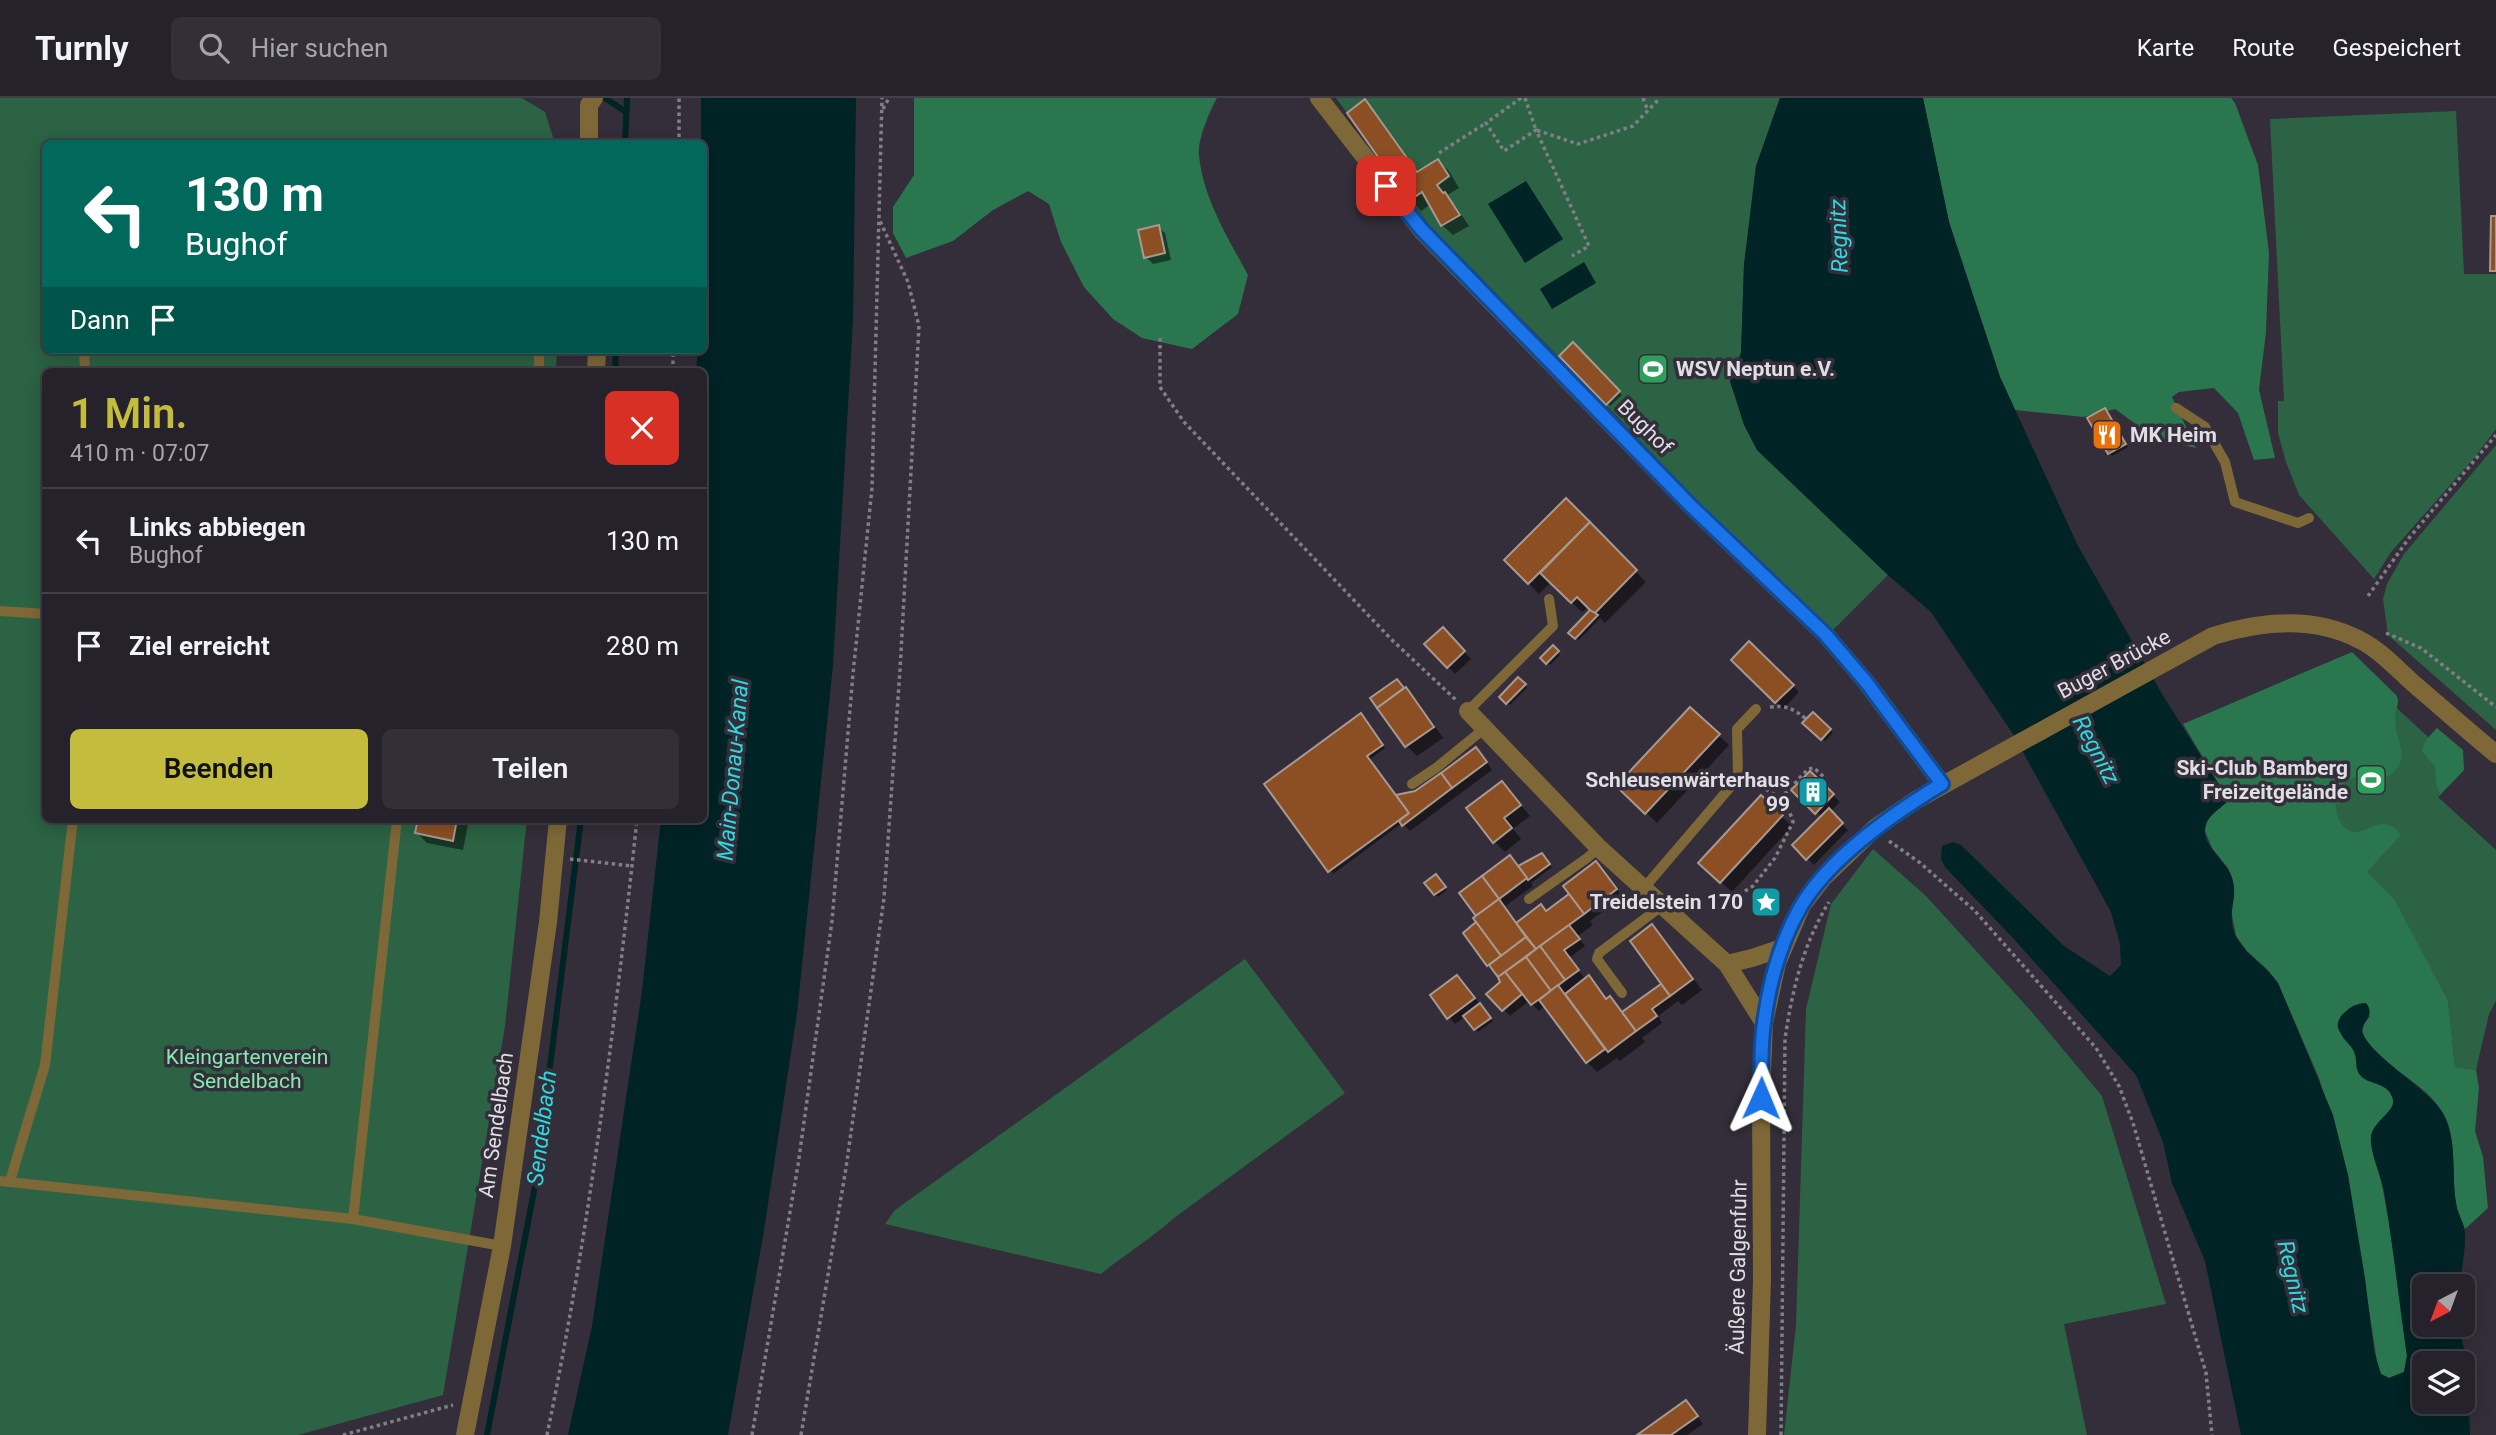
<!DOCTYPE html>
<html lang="de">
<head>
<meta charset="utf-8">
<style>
  body { margin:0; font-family:Roboto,sans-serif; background:#322f37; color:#f1f3f6; height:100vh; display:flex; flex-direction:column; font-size:26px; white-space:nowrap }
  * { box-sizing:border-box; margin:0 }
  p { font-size:23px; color:#a4a4a9 }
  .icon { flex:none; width:38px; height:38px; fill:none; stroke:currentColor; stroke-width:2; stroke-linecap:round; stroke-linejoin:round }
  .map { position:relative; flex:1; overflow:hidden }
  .side { position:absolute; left:42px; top:270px; width:665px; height:455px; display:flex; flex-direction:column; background:#26222b; border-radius:10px; box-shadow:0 4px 18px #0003,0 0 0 2px #423f47 }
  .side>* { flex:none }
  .guide { position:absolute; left:42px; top:42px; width:665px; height:214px; border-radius:10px; box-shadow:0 4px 18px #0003,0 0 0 2px #423f47; background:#00695c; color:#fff; overflow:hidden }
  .needle { width:46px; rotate:221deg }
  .controls { position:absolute; left:2412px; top:1176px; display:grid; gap:14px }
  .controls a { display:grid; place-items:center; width:63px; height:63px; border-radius:10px; background:#26222b; box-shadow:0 4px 18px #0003,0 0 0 2px #423f47; font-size:35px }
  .pin { position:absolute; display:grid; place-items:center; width:60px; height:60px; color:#fff; margin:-30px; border-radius:14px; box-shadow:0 4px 10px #0006 }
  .me { position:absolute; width:77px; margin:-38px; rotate:1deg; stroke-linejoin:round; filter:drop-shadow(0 0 5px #0008) }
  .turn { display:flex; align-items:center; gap:24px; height:147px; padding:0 28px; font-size:32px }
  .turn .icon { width:91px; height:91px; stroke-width:2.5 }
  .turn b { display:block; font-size:49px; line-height:60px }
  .then { display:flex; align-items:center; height:66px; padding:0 28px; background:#0003; gap:14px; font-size:26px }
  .round { display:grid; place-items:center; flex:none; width:74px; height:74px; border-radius:10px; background:#322f37 }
  .overview { display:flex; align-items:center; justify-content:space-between; height:119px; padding:0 28px }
  h1 { font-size:42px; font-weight:600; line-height:52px; color:#c4bc3d }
  .action { display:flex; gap:14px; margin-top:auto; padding:14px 28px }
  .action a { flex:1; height:80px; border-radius:10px; background:#c4bc3d; color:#111; font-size:28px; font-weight:600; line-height:80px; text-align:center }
  .action a+a { background:#322f37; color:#f1f3f6 }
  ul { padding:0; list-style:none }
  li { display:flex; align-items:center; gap:21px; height:105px; padding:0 28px; border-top:2px solid #423f47 }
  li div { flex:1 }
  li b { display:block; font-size:26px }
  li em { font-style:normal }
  header { display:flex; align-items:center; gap:42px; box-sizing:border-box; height:98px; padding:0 35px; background:#26222b; border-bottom:2px solid #423f47 }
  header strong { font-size:33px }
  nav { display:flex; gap:38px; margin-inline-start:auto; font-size:24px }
  .search { width:490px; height:63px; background:#322f37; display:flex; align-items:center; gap:18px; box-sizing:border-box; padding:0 24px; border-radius:10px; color:#a4a4a9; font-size:26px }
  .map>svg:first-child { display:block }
  .green { fill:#2b6344 }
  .forest { fill:#2a774f }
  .water { fill:#002325; fill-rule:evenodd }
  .shadow { fill:#0007 }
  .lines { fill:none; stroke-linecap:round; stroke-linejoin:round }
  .stream { stroke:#002325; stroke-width:6 }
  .building { fill:#8c4f24; stroke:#a79991; stroke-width:2 }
  .path { stroke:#827e87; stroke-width:3.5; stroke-dasharray:3.5 3.5; stroke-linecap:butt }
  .service { stroke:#7f6838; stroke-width:10 }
  .minor { stroke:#7f6838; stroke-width:18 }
  .route-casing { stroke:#114b97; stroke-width:18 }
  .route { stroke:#1a73e8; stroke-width:12 }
  .labels { text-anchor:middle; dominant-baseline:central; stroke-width:7; stroke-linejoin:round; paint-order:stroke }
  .poi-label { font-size:21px; font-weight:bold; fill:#e0dde4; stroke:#332e39; text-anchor:end }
  .street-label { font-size:21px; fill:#e0dde4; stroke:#332e39 }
  .park-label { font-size:21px; fill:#83eaae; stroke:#332e39 }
  .water-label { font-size:23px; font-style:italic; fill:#2dd8de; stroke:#332e39 }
</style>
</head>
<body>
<header>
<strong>Turnly</strong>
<div class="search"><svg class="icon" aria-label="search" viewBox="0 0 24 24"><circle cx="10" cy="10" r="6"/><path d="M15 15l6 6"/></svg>Hier suchen</div>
<nav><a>Karte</a><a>Route</a><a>Gespeichert</a></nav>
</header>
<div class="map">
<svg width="2496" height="1337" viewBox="0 0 2496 1337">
  <rect width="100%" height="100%" fill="#332e39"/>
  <!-- green -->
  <g class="green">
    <polygon points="0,0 522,0 545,14 555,45 46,46 46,252 557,252 556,273 46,273 46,721 527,721 505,928 443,1297 298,1337 0,1337"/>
    <polygon points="1336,0 1780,0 1756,68 1744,167 1741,255 1730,284 1757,352 1888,477 1831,534 1751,458 1606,307 1429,127"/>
    <polygon points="2456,13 2464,176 2496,176 2496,331 2475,359 2391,454 2374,481 2299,397 2286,364 2278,335 2278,303 2284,303 2270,21"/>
    <polygon points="2496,347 2496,632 2388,537 2383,501 2387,486 2404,456"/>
    <polygon points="2375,590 2464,672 2438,699 2496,752 2496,903 2489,916 2476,972 2455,969 2448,903 2277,692"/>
    <polygon points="1873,751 1926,798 2031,913 2102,998 2166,1206 2064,1226 2087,1337 1784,1337 1796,1227 1806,911 1831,806"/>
    <path d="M1245,861L1345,995L1174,1120C1151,1141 1125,1156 1101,1176L885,1126L895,1112Z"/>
  </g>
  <!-- forest -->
  <g class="forest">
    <path d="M914,0H1217C1210,12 1197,43 1199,57C1203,100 1228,140 1248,177L1238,216L1192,251L1142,240L1113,221L1084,189L1061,144L1049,106L1028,93L993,112L953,143L906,160L893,135V109L914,77Z"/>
    <polygon points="1923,0 2231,0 2235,5 2258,67 2269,155 2266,234 2259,292 2275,360 2254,362 2238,315 2214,290 2179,294 2172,299 2196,350 2155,340 2115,311 2083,319 2015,312 2000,279 1949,124"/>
    <path d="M2352,554L2397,598C2400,607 2395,611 2395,620C2394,643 2414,659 2389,678C2378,681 2366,676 2356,679C2332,684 2329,719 2348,732C2363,742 2382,710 2401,737L2367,774L2394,801L2448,903L2455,969L2476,972L2479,990L2475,1033L2483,1059L2488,1110L2465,1131C2462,1123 2457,1115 2456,1106C2451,1076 2458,1041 2443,1015C2424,982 2379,969 2362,935L2364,926L2370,918L2354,907L2340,919L2343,940L2354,952L2366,982C2378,984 2400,994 2392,1010C2386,1022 2368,1027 2371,1045C2374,1061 2380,1076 2383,1092C2394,1147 2399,1203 2407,1258L2404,1274L2389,1280L2381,1276L2378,1270L2348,1077L2319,980L2278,885L2268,872L2247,853L2236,838L2231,812L2234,798L2232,779L2228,770L2212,750L2205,733L2207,723L2226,698L2183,626Z"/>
    <polygon points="2437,630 2463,652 2464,672 2438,699 2440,695 2436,686 2435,668 2422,653 2425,643"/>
  </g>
  <!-- water -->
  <g class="water">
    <polygon points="701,0 856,0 853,222 833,567 797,915 764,1132 728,1337 568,1337 592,1228 642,893 661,721 704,721 704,273 696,273 698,252 704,252 704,46 701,45"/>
    <path d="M1780,0H1923L1949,124L2000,279L2078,448L2162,596L2226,698V705C2219,711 2207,719 2205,729C2201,747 2227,764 2232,780C2240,802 2223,817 2238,842C2248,859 2267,869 2278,885L2333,1017L2348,1077L2365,1180L2374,1253L2381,1276L2389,1280L2404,1274L2407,1258C2399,1203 2393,1148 2384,1093C2381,1077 2371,1058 2371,1042C2371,1023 2395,1015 2393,1002C2389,983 2369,988 2360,977C2355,971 2357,964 2355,957C2352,942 2327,933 2343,916C2350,909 2357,905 2366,905C2374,915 2367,920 2362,930C2361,952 2429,991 2442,1014C2458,1040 2451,1075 2456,1104C2457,1115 2464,1124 2465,1135C2466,1152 2461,1171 2460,1188H2424V1227H2457L2467,1260L2470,1337H2241L2205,1163L2172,1085L2163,1044L2136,977L2013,840L1945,769L1941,761L1942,748L1953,744L1961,747L2064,848L2110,878L2121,867L2120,846L2111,814L2013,636L1931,514L1888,477L1757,352L1744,327L1730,283L1741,255L1744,167L1756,68ZM2424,1265H2462V1304H2424Z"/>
    <polygon points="1526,83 1563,141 1525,165 1488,106"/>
    <polygon points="1584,164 1596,185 1552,211 1540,191"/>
  </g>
  <!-- shadow -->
  <g class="shadow">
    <polygon points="1365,3 1375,14 1419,75 1438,63 1449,73 1459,90 1446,98 1455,107 1469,128 1453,137 1442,127 1431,106 1421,113 1411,102 1349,15"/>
    <polygon points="1158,129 1165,135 1171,162 1153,166 1146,159"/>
    <polygon points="1573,247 1622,297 1610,308 1561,258"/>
    <polygon points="2105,312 2128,349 2112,358 2109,355"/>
    <polygon points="1566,403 1646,484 1605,525 1600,520 1579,542 1570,535 1592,512 1588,509 1582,514 1551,484 1539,496 1506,462"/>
    <polygon points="1443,531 1471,561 1455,576 1427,546"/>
    <polygon points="1749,546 1799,594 1783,611 1734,562"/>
    <polygon points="1553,549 1560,557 1550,567 1542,560"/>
    <polygon points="1518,582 1527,590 1510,607 1501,599"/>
    <polygon points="1400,586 1416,602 1443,640 1417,658 1407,648 1373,601"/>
    <polygon points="1811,615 1833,635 1825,643 1803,623"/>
    <polygon points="1363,620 1385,650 1369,662 1396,699 1416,694 1483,658 1492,672 1410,733 1402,725 1333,776 1266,686"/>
    <polygon points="1718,637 1729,647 1657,725 1619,688"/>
    <polygon points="1810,675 1840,704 1830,714 1848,732 1814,767 1794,747 1822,719 1794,692"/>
    <polygon points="1502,685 1530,718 1513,731 1521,741 1505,754 1494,743"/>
    <polygon points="1781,718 1792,728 1732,794 1711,775"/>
    <polygon points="419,721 469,721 463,752 427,745 417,735"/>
    <polygon points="1544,760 1552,769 1531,785 1533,788 1504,809 1517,826 1547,815 1572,796 1596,766 1623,798 1590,823 1593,827 1578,838 1585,848 1569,860 1586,882 1589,880 1608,902 1610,900 1624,915 1664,886 1652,828 1662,839 1702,892 1682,907 1678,903 1658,918 1662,925 1642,940 1645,944 1620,963 1617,960 1597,974 1587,964 1545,908 1539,913 1529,903 1510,918 1488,896 1503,884 1465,835 1479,825 1519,770"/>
    <polygon points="1438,781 1447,792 1438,799 1435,796"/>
    <polygon points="1464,886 1493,923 1478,934 1466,918 1455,926 1449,919"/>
    <polygon points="1686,1304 1703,1326 1687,1337 1640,1337"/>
  </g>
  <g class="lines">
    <!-- stream -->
    <g class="stream">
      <polyline points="605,0 626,14"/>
      <polyline points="625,46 627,0"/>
      <polyline points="615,273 616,252"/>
      <polyline points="487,1337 535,1088 581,721"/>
    </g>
  </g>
  <!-- building -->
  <g class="building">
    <polygon points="1365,1 1417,74 1438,61 1449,78 1437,87 1443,95 1445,94 1460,117 1441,128 1422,94 1409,103 1347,15"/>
    <polygon points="2491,118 2496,118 2496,173 2490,173"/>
    <polygon points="1159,127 1165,155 1144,160 1138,132"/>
    <polygon points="1573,244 1620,293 1606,307 1559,258"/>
    <polygon points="2105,310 2126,346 2108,356 2087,320"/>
    <polygon points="1566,400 1590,424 1528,486 1504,462"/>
    <polygon points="1590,424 1637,472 1594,516 1577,499 1571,505 1540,475"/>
    <polygon points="1590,512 1598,517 1575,541 1568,535"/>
    <polygon points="1443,529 1465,553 1447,570 1424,546"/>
    <polygon points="1749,543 1794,587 1775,605 1731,562"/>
    <polygon points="1553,547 1559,553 1546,566 1540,560"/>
    <polygon points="1518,579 1526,586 1506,606 1499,599"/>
    <polygon points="1397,581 1404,590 1377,610 1370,600"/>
    <polygon points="1406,589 1434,629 1405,649 1377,610"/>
    <polygon points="1690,609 1720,636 1645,716 1616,688"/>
    <polygon points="1813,614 1831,631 1821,642 1802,625"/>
    <polygon points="1361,615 1383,647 1367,658 1409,715 1328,774 1264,686"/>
    <polygon points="1476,649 1487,664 1452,690 1441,675"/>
    <polygon points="1810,673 1834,696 1815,716 1791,692"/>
    <polygon points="1441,675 1452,690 1402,728 1399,723 1409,715 1396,697 1415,693"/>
    <polygon points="1502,683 1521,707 1504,720 1512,730 1493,745 1466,710"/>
    <polygon points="1761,697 1783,717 1720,785 1698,765"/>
    <polygon points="1829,710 1843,725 1806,762 1792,747"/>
    <polygon points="418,721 457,721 453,743 415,735"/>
    <polygon points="1542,755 1550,766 1528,782 1518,768"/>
    <polygon points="1510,757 1527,780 1499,801 1482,778"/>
    <polygon points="1596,763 1617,791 1584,816 1563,788"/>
    <polygon points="1436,776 1446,789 1434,797 1424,785"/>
    <polygon points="1482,778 1499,801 1476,818 1459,795"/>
    <polygon points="1569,796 1584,816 1536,851 1516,825 1541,806 1546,813"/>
    <polygon points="1499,801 1526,839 1501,858 1473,820"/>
    <polygon points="1476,824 1501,858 1487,868 1463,835"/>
    <polygon points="1652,826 1693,881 1670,898 1630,843"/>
    <polygon points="1569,827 1580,841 1564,852 1579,872 1565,882 1540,848"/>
    <polygon points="1526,839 1536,851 1498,879 1489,867"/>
    <polygon points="1540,848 1565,882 1551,893 1526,859"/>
    <polygon points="1526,859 1551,893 1531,907 1505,874"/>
    <polygon points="1505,874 1522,896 1502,913 1486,896 1500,884 1498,879"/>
    <polygon points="1457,877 1475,900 1447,921 1430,897"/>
    <polygon points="1589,877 1606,901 1610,898 1636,933 1608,954 1565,896"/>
    <polygon points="1661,886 1670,898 1652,911 1657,918 1636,933 1622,914"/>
    <polygon points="1558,887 1605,951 1586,965 1539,902"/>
    <polygon points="1480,905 1491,920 1474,932 1463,918"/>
    <polygon points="1686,1302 1698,1318 1671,1337 1637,1337"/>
  </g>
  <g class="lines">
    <!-- path -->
    <g class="path">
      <polyline points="1521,0 1486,25 1504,53 1536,32 1589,148 1572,158"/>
      <polyline points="1525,0 1536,32 1578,46 1633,28 1660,0"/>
      <polyline points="1643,0 1648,13"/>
      <polyline points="883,11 889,0"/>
      <polyline points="679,46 679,0"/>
      <polyline points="1439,55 1486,25"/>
      <polyline points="1160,240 1160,289 1184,324 1391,541 1456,602"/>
      <polyline points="673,273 673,252"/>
      <polyline points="2368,498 2409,440 2496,337"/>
      <polyline points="2386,535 2421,550 2496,609"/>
      <path d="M1770,609C1786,607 1794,611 1806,621"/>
      <polyline points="1780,701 1808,671 1814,670 1824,679 1821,683"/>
      <polyline points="1889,743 1919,764 1974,812 2096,950 2119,988 2133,1025 2206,1275 2212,1337"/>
      <polyline points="570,761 632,768"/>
      <path d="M1727,804L1753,788L1775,760L1793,724C1787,701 1770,692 1749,684"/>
      <polyline points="343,1337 453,1307"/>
      <path d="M547,1337C589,1133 615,928 637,721"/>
      <polyline points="752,1337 798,1067 832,823 853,576 872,390 882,0"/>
      <polyline points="801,1337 846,1070 884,800 900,572 919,228 908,184 880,123"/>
      <path d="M1781,1337L1785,941C1792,893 1803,846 1829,804"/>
    </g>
    <!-- service -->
    <g class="service">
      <polyline points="84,252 85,273"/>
      <polyline points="539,273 539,252"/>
      <polyline points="2176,310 2205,329 2225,364 2235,404 2298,425 2309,420"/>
      <polyline points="0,513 46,516"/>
      <polyline points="1468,613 1553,528 1549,501"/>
      <polyline points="1412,686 1436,670 1485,630"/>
      <polyline points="1644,790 1738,680 1737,631 1756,611"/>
      <polyline points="1529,801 1587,760 1599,750"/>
      <polyline points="1622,895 1597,861 1599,855 1663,807"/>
      <polyline points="0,1083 353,1121 502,1148"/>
      <polyline points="10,1083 45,967 73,721"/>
      <polyline points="353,1121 397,721"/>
    </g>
    <!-- minor -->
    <g class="minor">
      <polyline points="1319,0 1422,133 1691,408 1825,536 1866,584 1942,686"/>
      <polyline points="589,46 589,7 594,0"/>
      <polyline points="596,273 597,252"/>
      <polyline points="1468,613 1599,750 1727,866 1764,925"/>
      <polyline points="1727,866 1752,860 1782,850"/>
      <polyline points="465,1337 502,1148 548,824 558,721"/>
      <path d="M1757,1337L1762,1182L1761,1001L1764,925L1777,865L1802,807L1823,780L1875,730L1916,702L2213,538C2261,523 2313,517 2360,542C2380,552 2397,571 2414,586C2441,609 2468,633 2496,656"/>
    </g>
  </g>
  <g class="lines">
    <!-- route casing -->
    <g class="route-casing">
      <path id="route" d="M1386,88L1422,132L1609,324L1691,408L1825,536L1866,584L1942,686C1894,715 1830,760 1801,808C1781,843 1769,885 1764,925C1760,950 1762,976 1761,1000"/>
    </g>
    <!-- route -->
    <use href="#route" class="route"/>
  </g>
  <!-- icons -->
  <defs>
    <g id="stadium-square" transform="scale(1.575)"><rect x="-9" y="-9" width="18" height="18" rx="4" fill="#2e9e5b" stroke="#332e39"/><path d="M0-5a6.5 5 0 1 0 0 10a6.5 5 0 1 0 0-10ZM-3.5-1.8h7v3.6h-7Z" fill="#fff"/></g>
    <g id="restaurant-square" transform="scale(1.575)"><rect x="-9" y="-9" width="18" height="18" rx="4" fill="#e8710a" stroke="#332e39"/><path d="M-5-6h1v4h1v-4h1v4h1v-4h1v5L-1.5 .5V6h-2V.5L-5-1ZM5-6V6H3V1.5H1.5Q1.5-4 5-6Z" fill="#fff"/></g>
    <g id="building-square" transform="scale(1.575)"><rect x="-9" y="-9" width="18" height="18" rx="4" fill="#0f9aa8" stroke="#332e39"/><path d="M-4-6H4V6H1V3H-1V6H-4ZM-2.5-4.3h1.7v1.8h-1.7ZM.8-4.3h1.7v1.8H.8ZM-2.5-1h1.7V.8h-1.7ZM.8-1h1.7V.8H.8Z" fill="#fff"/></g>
    <g id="sight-square" transform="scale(1.575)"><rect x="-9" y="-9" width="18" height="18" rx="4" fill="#0f9aa8" stroke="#332e39"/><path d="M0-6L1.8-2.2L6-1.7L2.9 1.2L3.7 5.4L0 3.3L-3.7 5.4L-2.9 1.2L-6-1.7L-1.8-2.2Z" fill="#fff"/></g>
  </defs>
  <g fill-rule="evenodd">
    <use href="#stadium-square" x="1653" y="271"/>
    <use href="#restaurant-square" x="2107" y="337"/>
    <use href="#stadium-square" x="2371" y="682"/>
    <use href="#building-square" x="1813" y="694"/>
    <use href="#sight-square" x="1766" y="804"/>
  </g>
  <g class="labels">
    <!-- poi labels -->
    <g class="poi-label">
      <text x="1676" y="271" text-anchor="start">WSV Neptun e.V.</text>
      <text x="2130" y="337" text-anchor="start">MK Heim</text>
      <text x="2348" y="670">Ski-Club Bamberg<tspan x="2348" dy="24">Freizeitgelände</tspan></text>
      <text x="1790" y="682">Schleusenwärterhaus<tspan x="1790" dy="24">99</tspan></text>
      <text x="1743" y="804">Treidelstein 170</text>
    </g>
    <!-- street labels -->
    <g class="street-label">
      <text transform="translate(1645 329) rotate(45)">Bughof</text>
      <text transform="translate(2114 566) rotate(-28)">Buger Brücke</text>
      <text transform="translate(496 1027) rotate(-82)">Am Sendelbach</text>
      <text transform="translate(1738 1169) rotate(-89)">Äußere Galgenfuhr</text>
    </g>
    <!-- park labels -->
    <g class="park-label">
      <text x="247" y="959">Kleingartenverein<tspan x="247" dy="24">Sendelbach</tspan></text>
    </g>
    <!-- water labels -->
    <g class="water-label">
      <text transform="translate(1839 138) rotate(-92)">Regnitz</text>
      <text transform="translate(2096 652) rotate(62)">Regnitz</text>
      <text transform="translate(733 672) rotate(-85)">Main-Donau-Kanal</text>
      <text transform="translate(542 1030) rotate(-83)">Sendelbach</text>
      <text transform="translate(2293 1179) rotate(77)">Regnitz</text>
    </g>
  </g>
</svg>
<div class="controls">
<a><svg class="needle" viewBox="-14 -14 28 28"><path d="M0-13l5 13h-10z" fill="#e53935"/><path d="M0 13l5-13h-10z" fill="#a4a4a9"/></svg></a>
<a><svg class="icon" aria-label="layers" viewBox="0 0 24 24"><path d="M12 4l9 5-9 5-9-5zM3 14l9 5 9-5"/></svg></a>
</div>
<div class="pin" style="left:1386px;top:88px;background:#d93025"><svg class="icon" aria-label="arrive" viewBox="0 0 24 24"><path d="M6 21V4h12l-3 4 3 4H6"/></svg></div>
<svg class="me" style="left:1761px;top:1000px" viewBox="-20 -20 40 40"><path d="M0-17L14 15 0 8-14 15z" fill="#1a73e8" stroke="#fff" stroke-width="4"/></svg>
<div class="guide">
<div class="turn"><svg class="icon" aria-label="left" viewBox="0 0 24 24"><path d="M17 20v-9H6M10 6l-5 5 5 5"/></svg><div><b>130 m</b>Bughof</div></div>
<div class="then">Dann<svg class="icon" aria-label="arrive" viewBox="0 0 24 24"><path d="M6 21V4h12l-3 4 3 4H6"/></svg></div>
</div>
<section class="side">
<div class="overview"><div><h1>1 Min.</h1><p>410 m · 07:07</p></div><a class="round" style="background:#d93025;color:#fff"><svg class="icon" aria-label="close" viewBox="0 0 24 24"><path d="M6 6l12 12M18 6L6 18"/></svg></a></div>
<ul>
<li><svg class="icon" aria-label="left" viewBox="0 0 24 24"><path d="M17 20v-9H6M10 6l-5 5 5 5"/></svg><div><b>Links abbiegen</b><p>Bughof</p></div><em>130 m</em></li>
<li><svg class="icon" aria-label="arrive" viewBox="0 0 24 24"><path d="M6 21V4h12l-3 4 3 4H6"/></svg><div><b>Ziel erreicht</b></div><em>280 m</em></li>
</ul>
<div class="action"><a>Beenden</a><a>Teilen</a></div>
</section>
</div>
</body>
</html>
